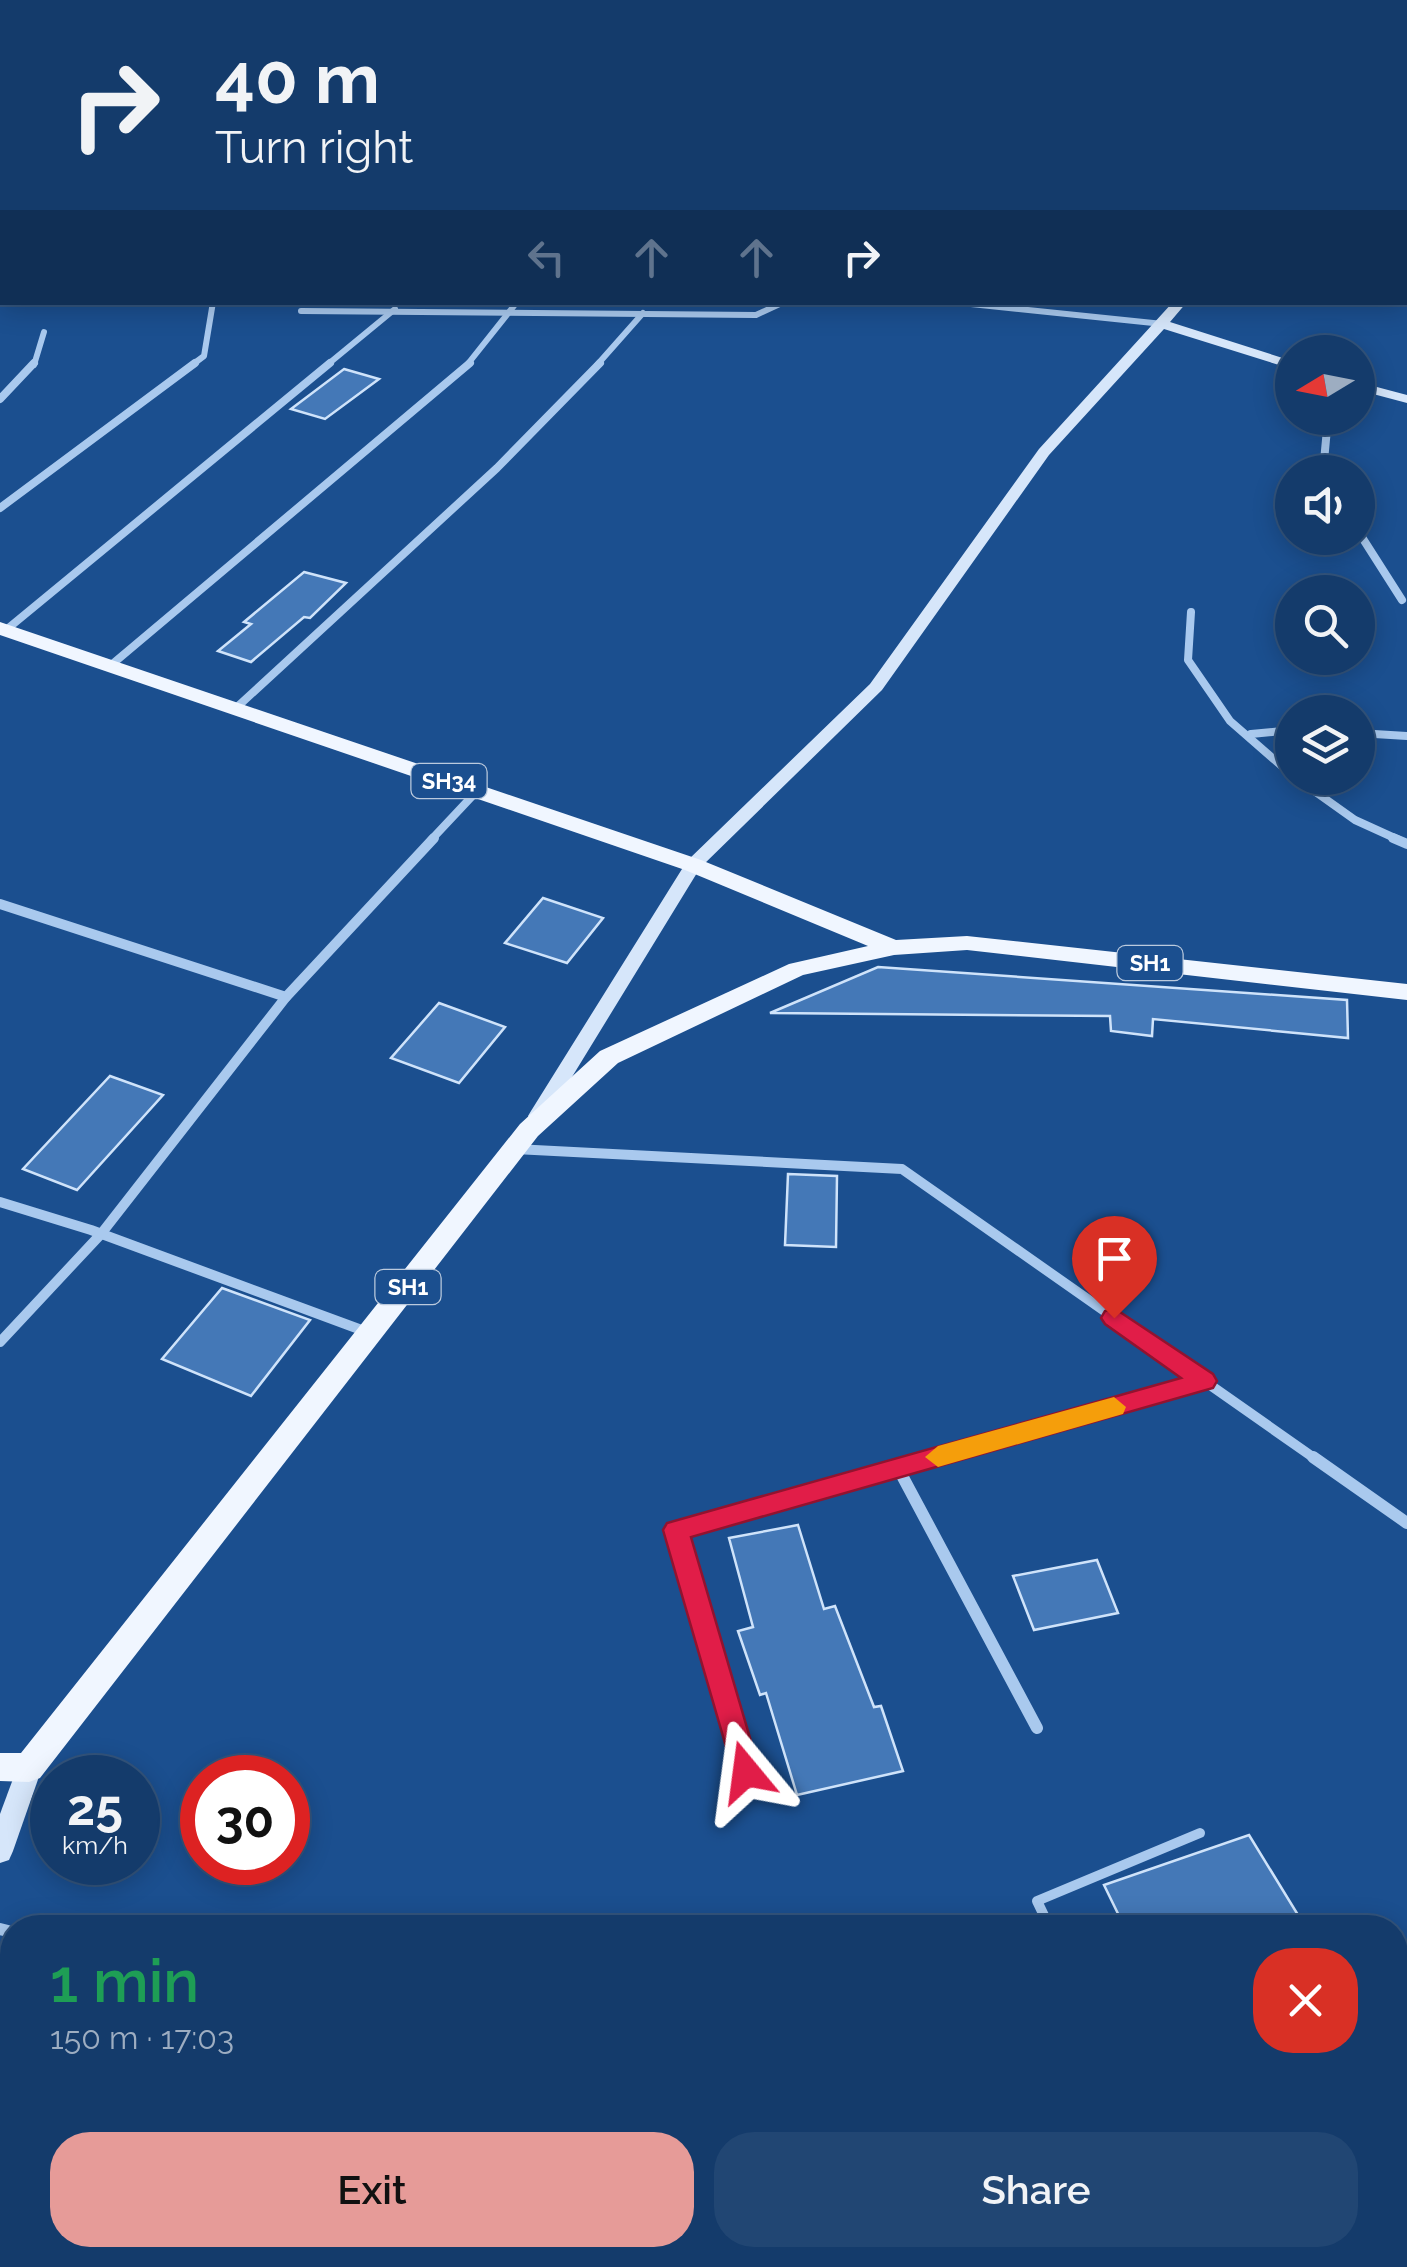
<!DOCTYPE html>
<html lang="en">
<head>
<meta charset="utf-8">
<style>
  body { margin:0; font-family:Raleway,sans-serif; background:#214673; color:#f1f3f6; height:100vh; display:flex; flex-direction:column; font-size:38px; white-space:nowrap }
  * { box-sizing:border-box; margin:0 }
  p { font-size:32px; color:#9dadc1 }
  .icon { flex:none; width:55px; height:55px; fill:none; stroke:currentColor; stroke-width:2; stroke-linecap:round; stroke-linejoin:round }
  .map { position:relative; flex:1; overflow:hidden }
  .side { position:absolute; left:0px; top:1915px; width:1408px; height:352px; display:flex; flex-direction:column; background:#143b6b; border-radius:40px 40px 0 0; box-shadow:0 5px 25px #0003,0 0 0 2px #33557e }
  .side>* { flex:none }
  .banner { position:absolute; left:0px; top:0px; width:1408px; height:305px; box-shadow:0 5px 25px #0003,0 0 0 2px #33557e; background:#143b6b; color:#f1f3f6; overflow:hidden }
  .needle { width:65px; rotate:260deg }
  .fabs { position:absolute; left:1275px; top:335px; display:grid; gap:20px }
  .fabs a { display:grid; place-items:center; width:100px; height:100px; border-radius:50%; background:#143b6b; box-shadow:0 5px 25px #0003,0 0 0 2px #33557e; font-size:50px }
  .speed { position:absolute; left:30px; top:1755px; display:flex; gap:20px; font-size:50px; font-weight:700; text-align:center }
  .speed>* { display:grid; place-content:center; width:130px; height:130px; border-radius:50%; background:#143b6b; box-shadow:0 5px 25px #0003,0 0 0 2px #33557e; line-height:1 }
  .speed small { font-size:25px; font-weight:400 }
  .speed .limit { border:15px solid #d22; background:#fff; color:#111 }
  .pin { position:absolute; display:grid; place-items:center; width:85px; height:85px; color:#fff; margin:-102px -42px; border-radius:50% 50% 50% 0; rotate:-45deg; box-shadow:0 0 10px #0007 }
  .pin .icon { rotate:45deg }
  .me { position:absolute; width:110px; margin:-55px; rotate:344deg; stroke-linejoin:round; filter:drop-shadow(0 0 8px #0008) }
  .turn { display:flex; align-items:center; gap:35px; height:210px; padding:0 50px; font-size:45px }
  .turn .icon { width:130px; height:130px; stroke-width:2.5 }
  .turn b { display:block; font-size:70px; line-height:85px }
  .lanes { display:flex; align-items:center; height:95px; padding:0 50px; background:#0003; justify-content:center; gap:50px; direction:ltr }
  .lanes .off { opacity:.35 }
  .round { display:grid; place-items:center; flex:none; width:105px; height:105px; border-radius:40px; background:#214673 }
  .summary { display:flex; align-items:center; justify-content:space-between; height:170px; padding:0 50px }
  h1 { font-size:60px; font-weight:600; line-height:75px; color:#1e9e55 }
  .primary-button { display:flex; gap:20px; margin-top:auto; padding:20px 50px }
  .primary-button a { flex:1; height:115px; border-radius:40px; background:#e69b98; color:#111; font-size:40px; font-weight:600; line-height:115px; text-align:center }
  .primary-button a+a { background:#214673; color:#f1f3f6 }
  .map>svg:first-child { display:block }
  .building { fill:#4478b7; stroke:#cfe3fa; stroke-width:2.5 }
  .lines { fill:none; stroke-linecap:round; stroke-linejoin:round }
  .lane { stroke:#a9c9ee; stroke-width:10 }
  .street-far3 { stroke:#a9c9ee; stroke-width:6 }
  .street-far2 { stroke:#a9c9ee; stroke-width:8 }
  .street-far1 { stroke:#a9c9ee; stroke-width:10 }
  .street { stroke:#a9c9ee; stroke-width:12 }
  .secondary { fill:#d6e6fa; fill-rule:evenodd }
  .primary { fill:#f0f6ff; fill-rule:evenodd }
  .route { fill:#e11d48; stroke:#92132f; stroke-width:2.5 }
  .slow { fill:#f59e0b }
  .labels { text-anchor:middle; dominant-baseline:central; stroke-width:8; stroke-linejoin:round; paint-order:stroke }
  .shield { fill:#1b4f8f; stroke:#bbcadd; stroke-width:2.5 }
  .shield-label { font-size:22px; font-weight:bold; fill:#fff }
</style>
</head>
<body>
<div class="map">
<svg width="1407" height="2267" viewBox="0 0 1407 2267">
  <rect width="100%" height="100%" fill="#1b4f8f"/>
  <!-- building -->
  <g class="building">
    <polygon points="344,369 379,379 325,419 291,409"/>
    <polygon points="304,572 346,583 310,618 304,617 251,662 218,651 251,624 244,622"/>
    <polygon points="543,898 603,918 567,963 505,943"/>
    <polygon points="878,967 1347,1000 1348,1038 1153,1019 1152,1036 1111,1031 1110,1016 770,1013"/>
    <polygon points="439,1003 505,1027 459,1083 391,1058"/>
    <polygon points="110,1076 163,1095 77,1190 23,1169"/>
    <polygon points="788,1174 837,1176 836,1247 785,1245"/>
    <polygon points="222,1288 310,1320 251,1396 162,1359"/>
    <polygon points="798,1525 824,1609 835,1606 874,1707 881,1706 903,1771 797,1795 766,1693 760,1695 738,1631 753,1627 729,1538"/>
    <polygon points="1097,1560 1118,1613 1034,1630 1013,1576"/>
    <polygon points="1249,1835 1306,1928 1125,1928 1104,1885"/>
  </g>
  <g class="lines">
    <!-- lane -->
    <g class="lane">
      <polyline points="1050,1928 1037,1901 1200,1833"/>
      <polyline points="1204,2255 1210,2267"/>
    </g>
    <!-- street-far3 -->
    <g class="street-far3">
      <polyline points="849,0 854,2"/>
      <polyline points="952,302 1163,324"/>
      <polyline points="301,311 756,315 784,302"/>
      <polyline points="34,365 44,332"/>
      <polyline points="192,365 204,356 213,302"/>
      <polyline points="327,365 395,309"/>
      <polyline points="467,365 517,302"/>
      <polyline points="597,365 643,313"/>
    </g>
    <!-- street-far2 -->
    <g class="street-far2">
      <polyline points="0,399 34,363"/>
      <polyline points="1323,472 1328,418"/>
      <polyline points="0,508 195,363"/>
      <polyline points="1358,531 1402,600"/>
      <polyline points="1191,612 1188,660 1230,721 1292,775"/>
      <polyline points="6,630 330,363"/>
      <polyline points="110,666 470,363"/>
      <polyline points="236,708 497,468 600,363"/>
      <polyline points="1358,733 1407,736"/>
      <polyline points="1251,734 1292,730"/>
      <polyline points="1296,778 1355,820 1399,840"/>
      <polyline points="431,840 477,791"/>
    </g>
    <!-- street-far1 -->
    <g class="street-far1">
      <polyline points="1393,838 1407,844"/>
      <polyline points="0,904 286,997"/>
      <polyline points="515,1149 902,1169 1317,1460"/>
      <polyline points="0,1202 91,1230 367,1332"/>
      <polyline points="0,1342 101,1234 286,997 434,838"/>
      <polyline points="925,1460 1204,1381"/>
    </g>
    <!-- street -->
    <g class="street">
      <polyline points="1313,1457 1407,1523"/>
      <polyline points="898,1468 1037,1728"/>
      <polyline points="746,1772 676,1530 934,1457"/>
      <polyline points="0,1929 12,1932"/>
    </g>
    <!-- secondary -->
    <g class="secondary">
      <rect x="0" y="134" width="2" height="6"/>
      <polygon points="1173,302 1187,302 1170,322 1292,361 1292,369 1164,329 1049,455 882,690 700,868 545,1121 531,1121 528,1116 531,1111 687,861 870,684 1039,449"/>
      <polygon points="1358,382 1407,395 1407,403 1358,390"/>
      <polygon points="29,1757 38,1760 42,1768 13,1851 9,1860 0,1863 0,1814 20,1760"/>
    </g>
    <!-- primary -->
    <g class="primary">
      <polygon points="1302,0 1316,0 1317,2 1303,2"/>
      <rect x="1405" y="45" width="2" height="9"/>
      <polygon points="0,622 701,860 896,940 967,936 1407,984 1407,1000 967,950 894,955 803,975 618,1063 538,1136 40,1778 29,1782 0,1781 0,1753 21,1753 520,1124 600,1051 789,964 868,946 685,870 0,635"/>
    </g>
  </g>
  <!-- route -->
  <polygon class="route" points="1114,1308 1213,1374 1217,1381 1213,1388 691,1537 760,1772 756,1781 746,1785 736,1781 663,1530 667,1523 1181,1378 1105,1324 1101,1318 1105,1311"/>
  <!-- slow -->
  <polygon class="slow" points="1114,1397 1126,1407 1123,1414 938,1467 925,1457 938,1446"/>
  <g class="labels">
    <!-- shield labels -->
    <g class="shield">
      <rect x="411.5" y="764" width="75" height="34" rx="8"/>
      <rect x="1117.5" y="946" width="65" height="34" rx="8"/>
      <rect x="375.5" y="1270" width="65" height="34" rx="8"/>
    </g>
    <g class="shield-label">
      <text x="449" y="781">SH34</text>
      <text x="1150" y="963">SH1</text>
      <text x="408" y="1287">SH1</text>
    </g>
  </g>
</svg>
<div class="fabs">
<a><svg class="needle" viewBox="-14 -14 28 28"><path d="M0-13l5 13h-10z" fill="#e53935"/><path d="M0 13l5-13h-10z" fill="#9dadc1"/></svg></a>
<a><svg class="icon" aria-label="sound" viewBox="0 0 24 24"><path d="M4 9h4l5-4v14l-5-4H4zM17 9q2 3 0 6"/></svg></a>
<a><svg class="icon" aria-label="search" viewBox="0 0 24 24"><circle cx="10" cy="10" r="6"/><path d="M15 15l6 6"/></svg></a>
<a><svg class="icon" aria-label="layers" viewBox="0 0 24 24"><path d="M12 4l9 5-9 5-9-5zM3 14l9 5 9-5"/></svg></a>
</div>
<div class="speed"><div>25<small>km/h</small></div><div class="limit">30</div></div>
<div class="pin" style="left:1114px;top:1318px;background:#d93025"><svg class="icon" aria-label="arrive" viewBox="0 0 24 24"><path d="M6 21V4h12l-3 4 3 4H6"/></svg></div>
<svg class="me" style="left:746px;top:1772px" viewBox="-20 -20 40 40"><path d="M0-17L14 15 0 8-14 15z" fill="#e11d48" stroke="#fff" stroke-width="4"/></svg>
<div class="banner">
<div class="turn"><svg class="icon" aria-label="right" viewBox="0 0 24 24"><path d="M7 20v-9h11M14 6l5 5-5 5"/></svg><div><b>40 m</b>Turn right</div></div>
<div class="lanes"><svg class="icon off" aria-label="left" viewBox="0 0 24 24"><path d="M17 20v-9H6M10 6l-5 5 5 5"/></svg><svg class="icon off" aria-label="ahead" viewBox="0 0 24 24"><path d="M12 20V5M6 11l6-6 6 6"/></svg><svg class="icon off" aria-label="ahead" viewBox="0 0 24 24"><path d="M12 20V5M6 11l6-6 6 6"/></svg><svg class="icon" aria-label="right" viewBox="0 0 24 24"><path d="M7 20v-9h11M14 6l5 5-5 5"/></svg></div>
</div>
<section class="side">
<div class="summary"><div><h1>1 min</h1><p>150 m · 17:03</p></div><a class="round" style="background:#d93025;color:#fff"><svg class="icon" aria-label="close" viewBox="0 0 24 24"><path d="M6 6l12 12M18 6L6 18"/></svg></a></div>
<div class="primary-button"><a>Exit</a><a>Share</a></div>
</section>
</div>
</body>
</html>
